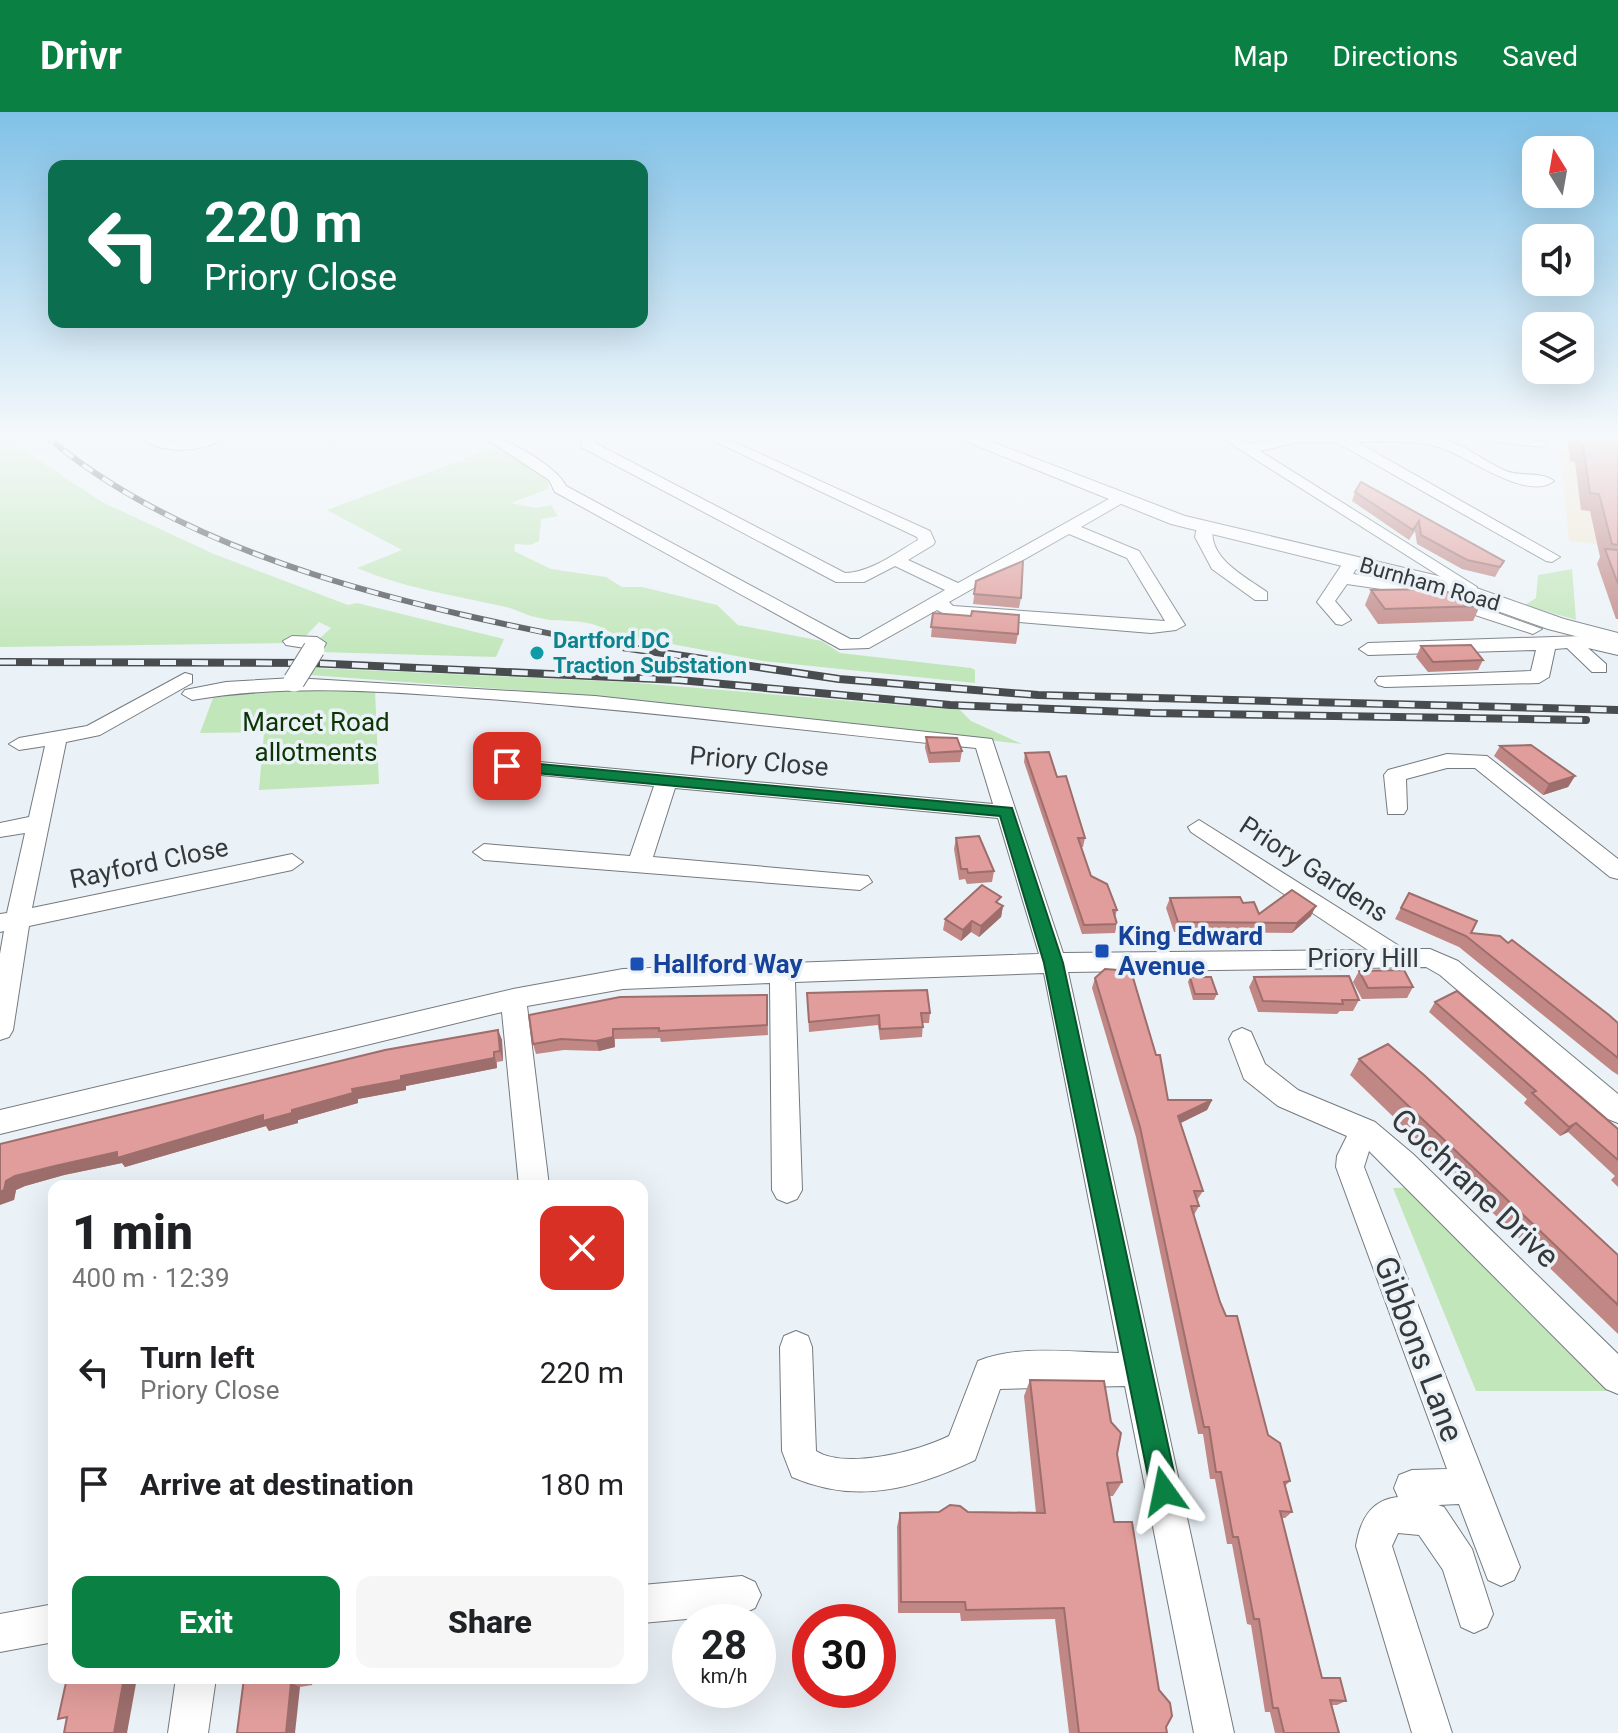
<!DOCTYPE html>
<html lang="en">
<head>
<meta charset="utf-8">
<style>
  body { margin:0; font-family:Roboto,sans-serif; background:#f6f6f6; color:#202124; height:100vh; display:flex; flex-direction:column; font-size:30px; white-space:nowrap }
  * { box-sizing:border-box; margin:0 }
  p { font-size:26px; color:#757577 }
  .icon { flex:none; width:44px; height:44px; fill:none; stroke:currentColor; stroke-width:2; stroke-linecap:round; stroke-linejoin:round }
  .map { position:relative; flex:1; overflow:hidden }
  .details { position:absolute; left:48px; top:1068px; width:600px; height:504px; display:flex; flex-direction:column; background:#fff; border-radius:16px; box-shadow:0 8px 32px #0002 }
  .details>* { flex:none }
  .banner { position:absolute; left:48px; top:48px; width:600px; height:168px; border-radius:16px; box-shadow:0 8px 32px #0002; background:#0b6e4f; color:#fff; overflow:hidden }
  .needle { width:52px; rotate:349deg }
  .tools { position:absolute; left:1522px; top:24px; display:grid; gap:16px }
  .tools a { display:grid; place-items:center; width:72px; height:72px; border-radius:16px; background:#fff; box-shadow:0 8px 32px #0002; font-size:40px }
  .speed { position:absolute; left:672px; top:1492px; display:flex; gap:16px; font-size:40px; font-weight:700; text-align:center }
  .speed>* { display:grid; place-content:center; width:104px; height:104px; border-radius:50%; background:#fff; box-shadow:0 8px 32px #0002; line-height:1 }
  .speed small { font-size:20px; font-weight:400 }
  .speed .limit { border:12px solid #d22; background:#fff; color:#111 }
  .pin { position:absolute; display:grid; place-items:center; width:68px; height:68px; color:#fff; margin:-34px; border-radius:16px; box-shadow:0 4px 12px #0006 }
  .me { position:absolute; width:88px; margin:-44px; rotate:348deg; stroke-linejoin:round; filter:drop-shadow(0 0 6px #0008) }
  .turn { display:flex; align-items:center; gap:28px; height:168px; padding:0 24px; font-size:36px }
  .turn .icon { width:104px; height:104px; stroke-width:2.5 }
  .turn b { display:block; font-size:56px; line-height:68px }
  .round { display:grid; place-items:center; flex:none; width:84px; height:84px; border-radius:16px; background:#f6f6f6 }
  .headline { display:flex; align-items:center; justify-content:space-between; height:136px; padding:0 24px }
  h1 { font-size:48px; font-weight:800; line-height:60px }
  .button { display:flex; gap:16px; margin-top:auto; padding:16px 24px }
  .button a { flex:1; height:92px; border-radius:16px; background:#0b8043; color:#fff; font-size:32px; font-weight:800; line-height:92px; text-align:center }
  .button a+a { background:#f6f6f6; color:#202124 }
  ul { padding:0; list-style:none }
  li { display:flex; align-items:center; gap:24px; height:112px; padding:0 24px }
  li div { flex:1 }
  li b { display:block; font-size:30px }
  li em { font-style:normal }
  header { display:flex; align-items:center; gap:48px; box-sizing:border-box; height:112px; padding:0 40px; background:#0b8043; color:#fff }
  header strong { font-size:38px }
  nav { display:flex; gap:44px; margin-inline-start:auto; font-size:28px }
  .map>svg:first-child { display:block }
  .industrial { fill:#f0e6d1 }
  .green { fill:#c1e6b9 }
  .lines { fill:none; stroke-linecap:round; stroke-linejoin:round }
  .minor-casing { stroke:#747a7f; stroke-width:2 }
  .major-casing { stroke:#747a7f; stroke-width:2 }
  .minor { fill:#fff; fill-rule:evenodd }
  .major { fill:#fff; fill-rule:evenodd }
  .rail-far1-casing { stroke:#494c4e; stroke-width:6 }
  .rail-casing { stroke:#494c4e; stroke-width:8 }
  .rail-far1 { stroke:#ebf2f7; stroke-width:4; stroke-dasharray:12; stroke-linecap:butt }
  .rail { stroke:#ebf2f7; stroke-width:5; stroke-dasharray:16; stroke-linecap:butt }
  .minor-bridge-casing { stroke:#747a7f; stroke-width:23; stroke-linecap:butt }
  .minor-bridge { stroke:#fff; stroke-width:21 }
  .wall { fill:#c18785 }
  .shaded-wall { fill:#9d6e6c }
  .building { fill:#e09d9b; stroke:#9d6e6c; stroke-width:2 }
  .route { fill:#0b8043; stroke:#07532c; stroke-width:2 }
  .culture-dot { fill:#0f9aa8; stroke:#ebf2f7; stroke-width:3 }
  .transit-dot { fill:#1a4fb4; stroke:#ebf2f7; stroke-width:3 }
  .labels { text-anchor:middle; dominant-baseline:central; stroke-width:7; stroke-linejoin:round; paint-order:stroke }
  .far-street-label { font-size:22px; fill:#36393b; stroke:#ebf2f7 }
  .far-culture-label { font-size:22px; font-weight:bold; fill:#0d838f; stroke:#ebf2f7; text-anchor:start }
  .park-label { font-size:26px; fill:#0c3504; stroke:#ebf2f7 }
  .street-label { font-size:26px; fill:#36393b; stroke:#ebf2f7 }
  .transit-label { font-size:26px; font-weight:bold; fill:#164399; stroke:#ebf2f7; text-anchor:start }
  .near-street-label { font-size:32px; fill:#36393b; stroke:#ebf2f7 }
</style>
</head>
<body>
<header>
<strong>Drivr</strong>
<nav><a>Map</a><a>Directions</a><a>Saved</a></nav>
</header>
<div class="map">
<svg width="1618" height="1621" viewBox="0 0 1618 1621">
  <rect width="100%" height="100%" fill="#ebf2f7"/>
  <!-- industrial -->
  <polygon class="industrial" points="1559,323 1618,323 1618,435 1569,429"/>
  <!-- green -->
  <g class="green">
    <polygon points="4,325 102,390 214,442 348,493 357,491 504,527 496,545 319,540 324,530 320,526 331,516 319,510 299,531 0,535 0,329"/>
    <path d="M497,335L548,366V377L511,391L536,396L551,393L558,404L541,407L539,429L530,433L515,432L514,439L551,457L606,465L622,475H642L717,493L738,513L822,529L840,541L971,556L975,558V571L763,549L612,521C583,503 566,513 535,505C525,503 516,497 506,495C457,484 404,476 357,456L402,438L327,398Z"/>
    <polygon points="1572,457 1576,508 1525,493 1536,486 1538,463"/>
    <polygon points="316,556 625,570 960,598 971,609 1022,632 610,585 310,563"/>
    <polygon points="292,573 375,578 379,672 259,678 264,620 200,621 213,586"/>
    <polygon points="1421,1075 1618,1279 1476,1279 1393,1076"/>
  </g>
  <g class="lines">
    <!-- minor casing -->
    <g class="minor-casing">
      <g id="minor">
        <path d="M139,323H154L172,329L230,323C208,340 159,345 139,323Z"/>
        <path d="M318,323H351C344,330 325,330 318,323Z"/>
        <path d="M480,323C502,322 557,354 566,374L850,527H859L945,478L895,454L864,470H836L581,335L582,323H602L593,330L845,461C870,461 897,440 918,428L917,425L701,323H719L930,419L935,430L933,433L908,448L958,471L1116,383H1126V389L1081,415L1139,439L1185,513L1176,518L1151,521L948,504L937,498L869,536L840,537L555,380L549,368ZM1069,422L1127,446L1165,509L953,494L949,490Z"/>
        <path d="M1217,323H1233L1249,332C1297,322 1406,313 1452,330C1471,337 1487,351 1506,359C1521,365 1542,359 1554,369C1528,390 1468,345 1444,337C1418,328 1383,329 1357,330L1560,445L1552,450L1546,449L1336,330L1295,331L1260,339L1477,475L1473,483H1461L1452,472Z"/>
        <polygon points="1468,323 1507,323 1548,331 1541,335 1475,327"/>
        <path d="M1205,410L1213,415C1207,446 1246,465 1267,480V488H1255L1212,457L1195,425L1197,415Z"/>
        <polygon points="1351,447 1359,452 1353,462 1417,472 1542,517 1533,522 1408,481 1347,472 1335,489 1351,508 1342,513 1336,512 1317,490 1345,448"/>
        <polygon points="292,524 317,525 326,531 321,541 307,541 305,536 286,533 283,529"/>
        <polygon points="1583,524 1618,531 1618,543 1588,536 1606,552 1606,560 1592,560 1567,536 1555,537 1549,565 1539,571 1385,575 1378,573 1375,569 1378,565 1531,559 1536,538 1368,543 1359,537 1368,531"/>
        <polygon points="185,561 192,563 192,571 100,623 66,630 32,796 292,742 303,750 292,758 29,814 13,918 9,925 0,928 0,842 4,819 0,820 0,802 7,801 25,721 0,725 0,711 29,705 45,634 19,638 9,632 19,626 87,614"/>
        <path d="M294,566L595,584L992,627L1063,841L1368,838L1191,720L1188,715L1199,708L1404,837H1430L1458,849L1618,982V1011L1608,1007L1440,863L1426,855L1068,860L1234,1621H1194L1125,1274L1000,1277L975,1348C913,1377 857,1393 792,1365L782,1339L780,1235L784,1224L796,1219L808,1224L812,1235L816,1339C846,1358 919,1339 949,1324L978,1249C1019,1232 1075,1241 1119,1241L1044,861L795,870L802,1078L797,1087L787,1091L777,1087L772,1078L770,871L623,877L527,894L549,1074H519L502,900L0,1022V998L513,877L623,857L1039,842L998,706L675,676L653,745L868,764L872,770L860,778L484,748L473,740L484,732L630,744L654,674L500,659L497,654L507,647L993,692L976,636C814,620 651,599 488,587C389,580 291,571 192,588L182,582L185,578L226,570Z"/>
        <polygon points="1447,642 1487,644 1618,747 1618,767 1610,765 1475,656 1447,656 1406,667 1407,697 1404,702 1388,702 1384,663 1388,658"/>
        <path d="M1242,916L1251,920L1265,952L1298,978L1375,1010L1413,1042L1618,1242V1282L1606,1277L1369,1039L1364,1055L1520,1455L1514,1468L1501,1474L1488,1468L1459,1392L1438,1393L1444,1395L1472,1437L1493,1502L1487,1515L1474,1521L1461,1515L1443,1458L1419,1423L1398,1421L1392,1434L1452,1621H1412L1356,1434C1360,1409 1370,1388 1398,1385L1394,1376L1399,1363L1412,1358L1447,1357L1336,1055L1337,1044L1347,1024L1278,994L1244,967L1229,927L1233,920Z"/>
        <polygon points="742,1464 755,1470 761,1483 755,1496 742,1502 642,1511 642,1473"/>
        <polygon points="54,1492 54,1530 0,1540 0,1502"/>
        <polygon points="176,1566 216,1566 208,1621 168,1621"/>
      </g>
    </g>
    <!-- major casing -->
    <g class="major-casing">
      <polygon id="major" points="950,323 974,323 1185,404 1451,467 1564,507 1618,521 1618,535 1548,517 1436,477 1171,412"/>
    </g>
    <!-- minor -->
    <use href="#minor" class="minor"/>
    <!-- major -->
    <use href="#major" class="major"/>
    <!-- rail-far1 casing -->
    <g class="rail-far1-casing">
      <path id="rail-far1" d="M45,323C193,450 424,497 612,534"/>
    </g>
    <!-- rail casing -->
    <g class="rail-casing">
      <g id="rail">
        <polyline points="602,532 839,567 1038,583 1618,598"/>
        <polyline points="0,550 310,551 679,568 950,593 1152,601 1586,608"/>
      </g>
    </g>
    <!-- rail-far1 -->
    <use href="#rail-far1" class="rail-far1"/>
    <!-- rail -->
    <use href="#rail" class="rail"/>
    <!-- minor-bridge casing -->
    <g class="minor-bridge-casing">
      <polyline id="minor-bridge" points="294,569 314,537"/>
    </g>
    <!-- minor-bridge -->
    <use href="#minor-bridge" class="minor-bridge"/>
  </g>
  <!-- wall -->
  <g class="wall">
    <polygon points="1567,323 1618,323 1618,507 1616,507 1597,452 1600,445 1590,399 1581,398 1575,350 1570,349"/>
    <polygon points="1355,380 1504,449 1495,465 1462,457 1417,432 1415,419 1409,428 1352,389"/>
    <polygon points="976,469 1021,486 1019,496 973,492"/>
    <polygon points="1371,478 1480,494 1473,509 1378,512 1365,493"/>
    <polygon points="933,501 1018,522 1016,532 931,525"/>
    <polygon points="1421,534 1483,548 1478,558 1428,560 1416,545"/>
    <polygon points="926,625 962,639 960,650 929,651 925,636"/>
    <polygon points="1500,634 1575,664 1568,675 1543,683 1494,644"/>
    <polygon points="1025,641 1057,665 1085,726 1083,735 1081,735 1091,764 1117,798 1115,805 1117,812 1115,821 1082,822 1024,650"/>
    <polygon points="956,726 994,759 992,770 967,772 965,767 959,768 954,737"/>
    <polygon points="1409,781 1471,821 1618,911 1618,963 1612,959 1459,835 1395,807"/>
    <polygon points="1170,786 1243,791 1259,802 1311,804 1292,821 1174,820 1166,796"/>
    <polygon points="1000,792 1003,794 1001,805 979,825 971,820 961,829 943,818 945,807"/>
    <polygon points="1359,859 1413,875 1407,886 1362,887 1353,870"/>
    <polygon points="1190,865 1217,882 1214,888 1193,888 1188,870"/>
    <polygon points="1254,865 1359,888 1353,899 1340,899 1337,902 1258,900 1249,875"/>
    <polygon points="1095,866 1168,988 1212,988 1207,998 1181,1011 1203,1079 1197,1088 1199,1094 1194,1103 1220,1190 1268,1323 1290,1369 1285,1374 1292,1400 1285,1406 1282,1406 1322,1566 1346,1589 1337,1593 1331,1593 1339,1621 1275,1621 1270,1600 1265,1600 1251,1513 1247,1512 1232,1432 1227,1432 1215,1367 1210,1367 1203,1322 1198,1322 1136,1025 1092,876"/>
    <polygon points="807,881 930,901 929,911 923,911 922,925 880,928 878,913 809,920"/>
    <polygon points="767,883 768,923 661,930 660,926 615,927 615,935 599,939 564,938 536,942 533,932"/>
    <polygon points="1435,890 1618,1017 1618,1075 1611,1068 1615,1064 1568,1020 1560,1024 1524,991 1527,987 1429,900"/>
    <polygon points="498,918 502,928 503,949 497,950 497,956 406,974 406,978 358,987 358,991 298,1008 298,1011 269,1019 266,1014 125,1055 122,1051 64,1063 25,1074 16,1078 14,1088 0,1032"/>
    <polygon points="1359,947 1618,1143 1618,1222 1350,963"/>
    <polygon points="1030,1268 1117,1342 1122,1370 1113,1384 1109,1384 1114,1410 1159,1578 1167,1621 1069,1621 1055,1507 961,1509 960,1501 898,1501 897,1415 900,1401 968,1400 1036,1401 1024,1284"/>
    <polygon points="244,1566 313,1566 312,1573 300,1575"/>
  </g>
  <!-- shaded-wall -->
  <g class="shaded-wall">
    <polygon points="1575,664 1568,675 1543,683 1549,672"/>
    <polygon points="1003,794 1001,805 979,825 981,814"/>
    <polygon points="1316,794 1311,804 1292,821 1297,811"/>
    <polygon points="972,809 971,820 961,829 963,818"/>
    <polygon points="613,917 615,935 599,939 596,929"/>
    <polygon points="498,918 502,928 503,949 500,939"/>
    <polygon points="494,940 497,956 406,974 406,978 358,987 358,991 298,1008 298,1011 269,1019 266,1014 125,1055 122,1051 64,1063 25,1074 16,1078 14,1088 0,1093 0,1080 6,1069 15,1064 263,1003 401,964"/>
    <polygon points="1212,988 1207,998 1174,1014 1178,1004"/>
    <polygon points="1576,1011 1568,1020 1560,1024 1569,1015"/>
    <polygon points="124,1566 137,1566 127,1621 114,1621"/>
    <polygon points="304,1566 313,1566 312,1573 304,1568"/>
    <polygon points="291,1571 300,1575 295,1621 286,1621"/>
  </g>
  <!-- building -->
  <g class="building">
    <polygon points="1577,323 1618,323 1618,433 1612,432 1599,382 1590,381 1583,333 1578,333"/>
    <polygon points="1361,370 1504,449 1500,455 1467,448 1421,423 1419,409 1413,418 1355,380"/>
    <polygon points="1605,437 1618,438 1618,472"/>
    <polygon points="1023,449 1021,486 974,482 976,469"/>
    <polygon points="1438,477 1476,489 1480,494 1385,497 1371,478"/>
    <polygon points="972,499 1019,503 1018,522 931,515 933,501 971,504"/>
    <polygon points="1471,533 1483,548 1433,550 1421,534"/>
    <polygon points="926,625 957,626 962,639 930,641"/>
    <polygon points="1531,633 1575,664 1549,672 1500,634"/>
    <polygon points="1049,640 1057,665 1066,664 1085,726 1078,726 1091,764 1107,772 1117,798 1113,798 1117,812 1084,813 1025,641"/>
    <polygon points="979,724 994,759 968,761 967,757 961,757 956,726"/>
    <polygon points="982,773 1001,785 996,790 1003,794 981,814 972,809 963,818 945,807"/>
    <polygon points="1292,778 1316,794 1297,811 1178,810 1170,786 1240,785 1243,791 1254,790 1259,802"/>
    <polygon points="1409,781 1477,809 1471,821 1500,824 1508,831 1512,828 1609,903 1618,911 1618,946 1466,824 1401,796"/>
    <polygon points="1105,857 1131,859 1156,943 1160,943 1168,988 1212,988 1178,1004 1203,1079 1194,1079 1199,1094 1191,1094 1220,1190 1226,1204 1237,1204 1268,1323 1280,1331 1290,1369 1284,1370 1292,1400 1280,1399 1322,1566 1340,1566 1346,1589 1330,1588 1339,1621 1284,1621 1278,1596 1273,1596 1259,1507 1254,1507 1238,1425 1233,1425 1221,1360 1216,1360 1209,1315 1204,1315 1140,1015 1095,866"/>
    <polygon points="1404,858 1413,875 1368,876 1359,859"/>
    <polygon points="1349,864 1359,888 1342,888 1343,892 1263,889 1254,865"/>
    <polygon points="1190,865 1211,865 1217,882 1195,882"/>
    <polygon points="927,878 930,901 921,901 923,915 880,917 879,903 809,910 807,881"/>
    <polygon points="1457,879 1618,1017 1618,1048 1576,1011 1569,1015 1532,981 1536,979 1435,890"/>
    <polygon points="767,883 767,913 659,919 659,916 613,917 613,925 596,929 561,927 533,932 529,903 620,885"/>
    <polygon points="498,918 500,939 494,940 494,946 401,964 401,968 352,977 353,981 292,998 292,1001 263,1009 263,1003 117,1046 117,1040 55,1054 15,1064 6,1069 4,1078 0,1080 0,1032 385,938"/>
    <polygon points="1388,932 1424,963 1618,1143 1618,1193 1359,947"/>
    <polygon points="1030,1268 1104,1269 1111,1310 1121,1321 1117,1342 1122,1370 1107,1371 1114,1410 1132,1410 1159,1578 1170,1591 1172,1604 1166,1615 1167,1621 1079,1621 1064,1496 966,1498 965,1490 901,1490 900,1401 939,1400 950,1393 960,1394 968,1400 1045,1401"/>
    <polygon points="67,1566 124,1566 114,1621 64,1621 67,1605 58,1607"/>
    <polygon points="244,1566 304,1566 304,1568 291,1571 286,1621 237,1621"/>
  </g>
  <!-- sky -->
  <linearGradient id="sky" x2="0" y2="1"><stop stop-color="#80c1e7"/><stop offset="0.59" stop-color="#f6f9fb"/><stop offset="1" stop-color="#f6f9fb" stop-opacity="0"/></linearGradient>
  <rect width="1618" height="550" fill="url(#sky)"/>
  <!-- route -->
  <polygon class="route" points="507,649 1012,696 1063,851 1178,1379 1174,1388 1164,1392 1155,1388 1151,1379 1044,851 1000,704 502,658 502,651"/>
  <!-- markers -->
  <circle class="culture-dot" cx="537" cy="541" r="8"/>
  <g class="transit-dot">
    <rect x="1094" y="831" width="16" height="16" rx="4"/>
    <rect x="629" y="844" width="16" height="16" rx="4"/>
  </g>
  <g class="labels">
    <!-- far-street labels -->
    <g class="far-street-label">
      <text transform="translate(1430 472) rotate(16)">Burnham Road</text>
    </g>
    <!-- far-culture labels -->
    <g class="far-culture-label">
      <text x="553" y="528">Dartford DC<tspan x="553" dy="25">Traction Substation</tspan></text>
    </g>
    <!-- park labels -->
    <g class="park-label">
      <text x="316" y="610">Marcet Road<tspan x="316" dy="30">allotments</tspan></text>
    </g>
    <!-- street labels -->
    <g class="street-label">
      <text transform="translate(759 649) rotate(5)">Priory Close</text>
      <text transform="translate(149 751) rotate(-12)">Rayford Close</text>
      <text transform="translate(1314 757) rotate(33)">Priory Gardens</text>
      <text x="1363" y="846">Priory Hill</text>
    </g>
    <!-- transit labels -->
    <g class="transit-label">
      <text x="1118" y="824">King Edward<tspan x="1118" dy="30">Avenue</tspan></text>
      <text x="653" y="852">Hallford Way</text>
    </g>
    <!-- near-street labels -->
    <g class="near-street-label">
      <text transform="translate(1475 1076) rotate(43)">Cochrane Drive</text>
      <text transform="translate(1419 1237) rotate(69)">Gibbons Lane</text>
    </g>
  </g>
</svg>
<div class="tools">
<a><svg class="needle" viewBox="-14 -14 28 28"><path d="M0-13l5 13h-10z" fill="#e53935"/><path d="M0 13l5-13h-10z" fill="#757577"/></svg></a>
<a><svg class="icon" aria-label="sound" viewBox="0 0 24 24"><path d="M4 9h4l5-4v14l-5-4H4zM17 9q2 3 0 6"/></svg></a>
<a><svg class="icon" aria-label="layers" viewBox="0 0 24 24"><path d="M12 4l9 5-9 5-9-5zM3 14l9 5 9-5"/></svg></a>
</div>
<div class="speed"><div>28<small>km/h</small></div><div class="limit">30</div></div>
<div class="pin" style="left:507px;top:654px;background:#d93025"><svg class="icon" aria-label="arrive" viewBox="0 0 24 24"><path d="M6 21V4h12l-3 4 3 4H6"/></svg></div>
<svg class="me" style="left:1164px;top:1379px" viewBox="-20 -20 40 40"><path d="M0-17L14 15 0 8-14 15z" fill="#0b8043" stroke="#fff" stroke-width="4"/></svg>
<div class="banner">
<div class="turn"><svg class="icon" aria-label="left" viewBox="0 0 24 24"><path d="M17 20v-9H6M10 6l-5 5 5 5"/></svg><div><b>220 m</b>Priory Close</div></div>
</div>
<section class="details">
<div class="headline"><div><h1>1 min</h1><p>400 m · 12:39</p></div><a class="round" style="background:#d93025;color:#fff"><svg class="icon" aria-label="close" viewBox="0 0 24 24"><path d="M6 6l12 12M18 6L6 18"/></svg></a></div>
<ul>
<li><svg class="icon" aria-label="left" viewBox="0 0 24 24"><path d="M17 20v-9H6M10 6l-5 5 5 5"/></svg><div><b>Turn left</b><p>Priory Close</p></div><em>220 m</em></li>
<li><svg class="icon" aria-label="arrive" viewBox="0 0 24 24"><path d="M6 21V4h12l-3 4 3 4H6"/></svg><div><b>Arrive at destination</b></div><em>180 m</em></li>
</ul>
<div class="button"><a>Exit</a><a>Share</a></div>
</section>
</div>
</body>
</html>
